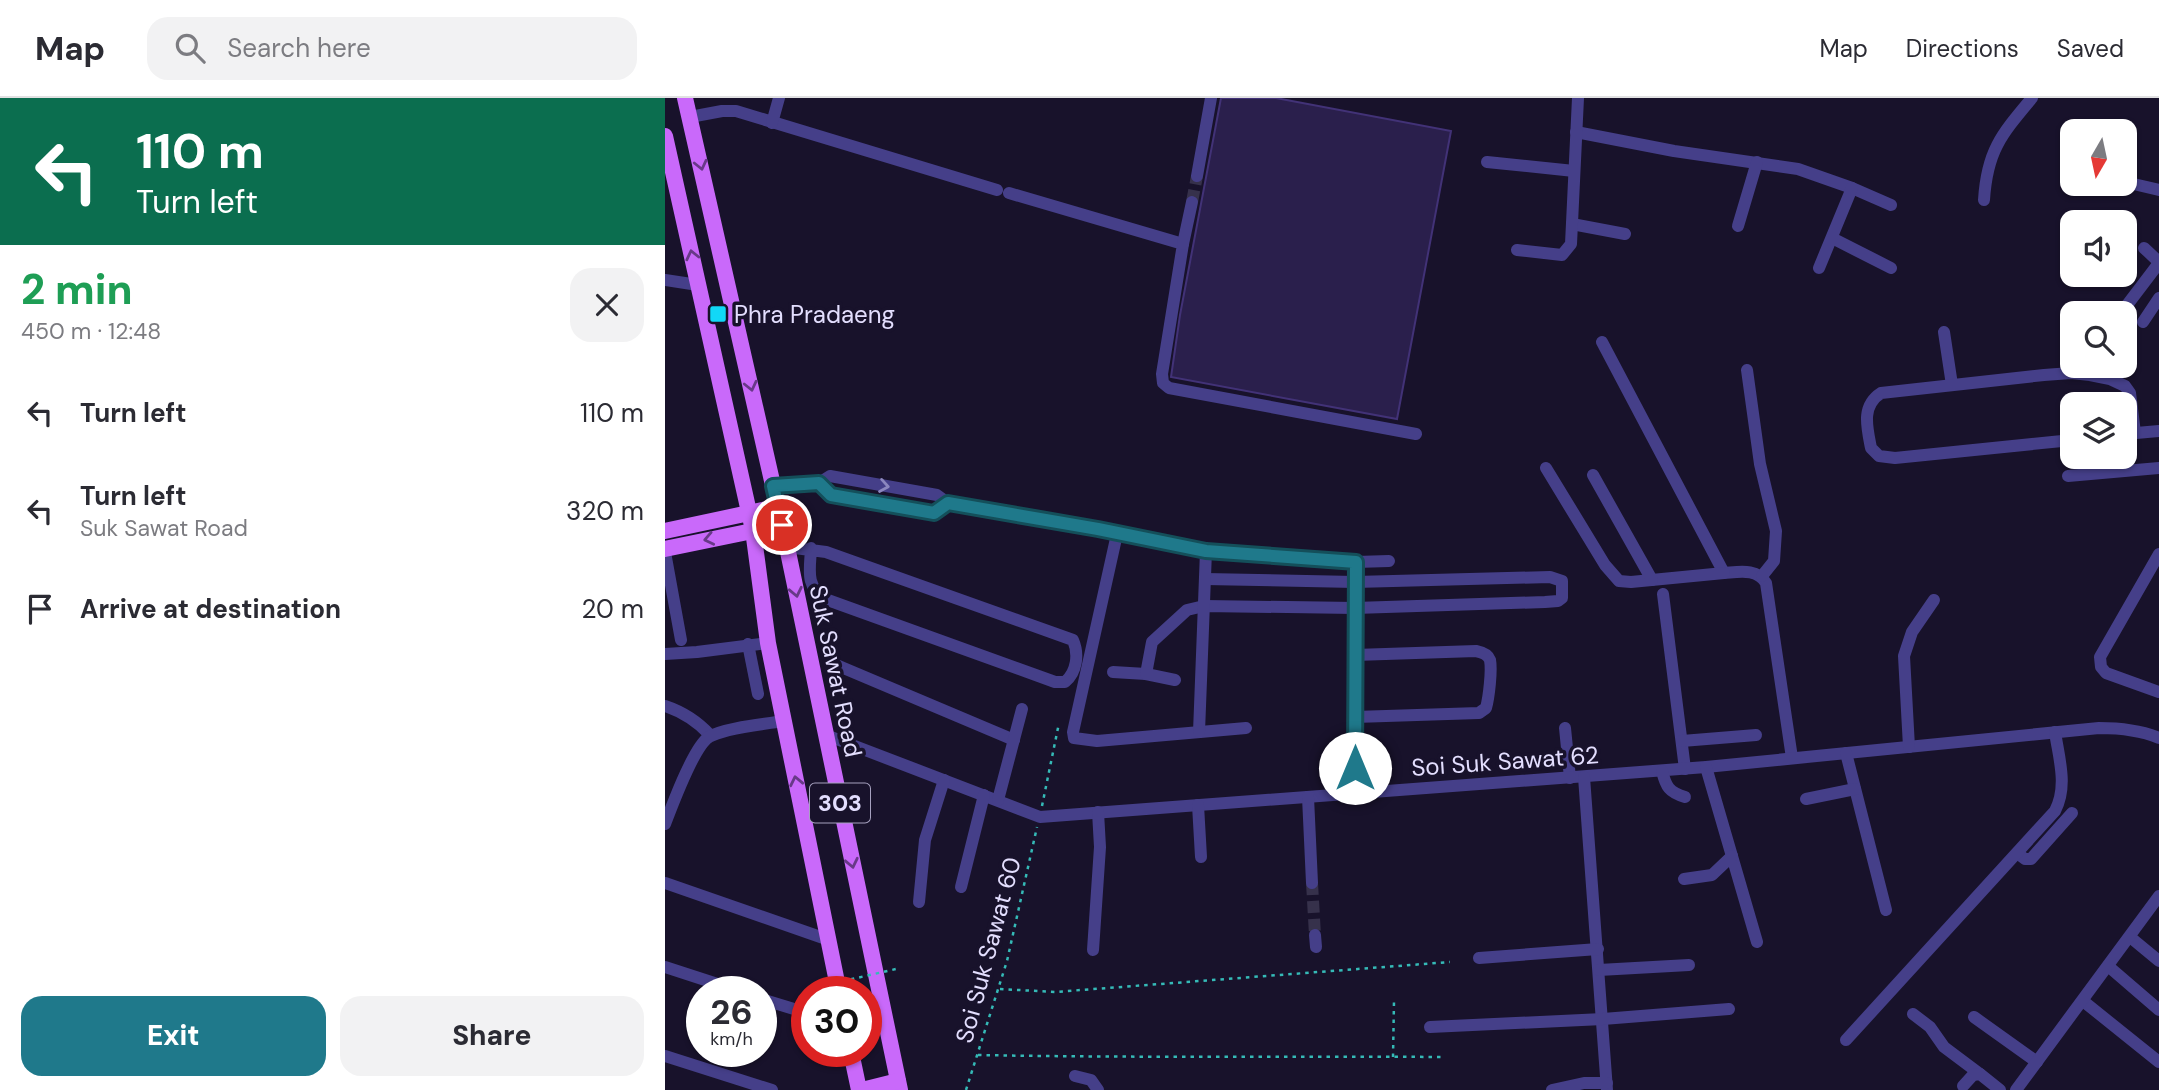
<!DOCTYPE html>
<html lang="en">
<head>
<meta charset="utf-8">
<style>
  body { margin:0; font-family:"DM Sans",sans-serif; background:#f2f2f3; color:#2b2b33; height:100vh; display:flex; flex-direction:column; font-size:26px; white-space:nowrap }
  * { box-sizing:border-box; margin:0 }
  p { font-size:23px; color:#7c7c81 }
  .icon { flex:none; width:38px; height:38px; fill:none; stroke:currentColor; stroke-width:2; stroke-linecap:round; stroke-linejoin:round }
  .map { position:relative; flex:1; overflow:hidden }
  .drawer { display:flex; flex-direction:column; background:#fff; width:665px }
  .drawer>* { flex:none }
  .top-card { background:#0b6e4f; color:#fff; overflow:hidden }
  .needle { width:46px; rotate:189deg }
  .fabs { position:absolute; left:1395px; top:21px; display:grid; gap:14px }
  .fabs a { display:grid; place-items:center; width:77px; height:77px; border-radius:14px; background:#fff; box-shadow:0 2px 5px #0004; font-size:35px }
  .speed { position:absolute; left:21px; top:878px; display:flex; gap:14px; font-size:35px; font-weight:700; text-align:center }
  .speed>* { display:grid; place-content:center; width:91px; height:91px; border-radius:50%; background:#fff; box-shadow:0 2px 5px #0004; line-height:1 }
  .speed small { font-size:18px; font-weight:400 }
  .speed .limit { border:10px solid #d22; background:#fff; color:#111 }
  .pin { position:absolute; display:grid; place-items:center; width:60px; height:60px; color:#fff; margin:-30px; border:4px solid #fff; border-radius:50%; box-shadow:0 2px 7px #0007 }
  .me { position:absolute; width:77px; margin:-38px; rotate:0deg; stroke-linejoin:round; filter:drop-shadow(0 0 5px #0008) }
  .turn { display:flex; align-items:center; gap:24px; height:147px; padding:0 21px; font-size:32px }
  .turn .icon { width:91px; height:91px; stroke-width:2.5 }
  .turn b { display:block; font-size:49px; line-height:60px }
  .round { display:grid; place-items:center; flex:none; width:74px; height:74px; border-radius:21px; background:#f2f2f3 }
  .headline { display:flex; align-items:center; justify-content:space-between; height:119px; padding:0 21px }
  h1 { font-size:42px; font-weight:800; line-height:52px; color:#1e9e55 }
  .button { display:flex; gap:14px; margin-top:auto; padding:14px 21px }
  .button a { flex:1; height:80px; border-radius:21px; background:#1f798b; color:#fff; font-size:28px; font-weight:800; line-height:80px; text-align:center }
  .button a+a { background:#f2f2f3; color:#2b2b33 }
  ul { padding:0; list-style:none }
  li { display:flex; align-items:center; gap:21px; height:98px; padding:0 21px }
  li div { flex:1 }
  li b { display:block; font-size:26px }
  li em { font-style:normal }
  header { display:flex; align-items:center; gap:42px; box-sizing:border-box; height:98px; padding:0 35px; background:#fff; border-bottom:2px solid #e1e1e2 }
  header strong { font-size:33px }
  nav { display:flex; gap:38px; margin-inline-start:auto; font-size:24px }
  .search { width:490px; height:63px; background:#f2f2f3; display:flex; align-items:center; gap:18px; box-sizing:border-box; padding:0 24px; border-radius:21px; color:#7c7c81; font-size:26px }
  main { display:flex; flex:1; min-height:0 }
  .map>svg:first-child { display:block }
  .building { fill:#2a1f4c; stroke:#423277; stroke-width:2 }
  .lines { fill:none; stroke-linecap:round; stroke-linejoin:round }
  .minor-tunnel { stroke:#36314b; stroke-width:12; stroke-dasharray:12 6; stroke-linecap:butt }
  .path { stroke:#35bab7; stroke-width:2.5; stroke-dasharray:3.5 5; stroke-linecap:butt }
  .minor { stroke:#453f89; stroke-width:12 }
  .major { stroke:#c969fa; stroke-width:16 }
  .path-bridge { stroke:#35bab7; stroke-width:2.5; stroke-dasharray:3.5 5; stroke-linecap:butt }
  .oneway { stroke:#683988 }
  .oneway2 { stroke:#8c87be }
  .route-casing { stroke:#144f5a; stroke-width:18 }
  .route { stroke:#1f798b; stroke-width:12 }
  .poi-dot { fill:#11d8f7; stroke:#18122b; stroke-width:2.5 }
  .labels { text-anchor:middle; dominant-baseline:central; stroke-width:7; stroke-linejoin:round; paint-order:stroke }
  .shield { fill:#18122b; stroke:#a6a1bf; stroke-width:2 }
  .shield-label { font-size:23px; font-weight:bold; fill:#e3defe }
  .poi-label { font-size:24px; fill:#e3defe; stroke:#18122b; text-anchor:start }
  .street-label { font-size:24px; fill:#e3defe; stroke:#18122b }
</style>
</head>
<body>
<header>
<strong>Map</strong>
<div class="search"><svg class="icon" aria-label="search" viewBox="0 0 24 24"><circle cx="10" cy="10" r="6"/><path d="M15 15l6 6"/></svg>Search here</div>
<nav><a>Map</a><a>Directions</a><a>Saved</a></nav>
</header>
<main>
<section class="drawer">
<div class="top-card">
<div class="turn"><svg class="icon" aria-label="left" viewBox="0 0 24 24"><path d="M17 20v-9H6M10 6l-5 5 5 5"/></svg><div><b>110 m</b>Turn left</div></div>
</div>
<div class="headline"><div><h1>2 min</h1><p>450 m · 12:48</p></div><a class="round"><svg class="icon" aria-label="close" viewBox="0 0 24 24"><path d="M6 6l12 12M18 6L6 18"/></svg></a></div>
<ul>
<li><svg class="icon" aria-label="left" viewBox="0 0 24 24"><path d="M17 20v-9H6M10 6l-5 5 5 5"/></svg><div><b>Turn left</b></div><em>110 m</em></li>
<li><svg class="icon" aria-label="left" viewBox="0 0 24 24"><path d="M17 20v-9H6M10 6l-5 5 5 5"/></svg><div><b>Turn left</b><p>Suk Sawat Road</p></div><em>320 m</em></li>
<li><svg class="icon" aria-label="arrive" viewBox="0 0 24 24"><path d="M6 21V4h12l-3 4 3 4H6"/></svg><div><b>Arrive at destination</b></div><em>20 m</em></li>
</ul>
<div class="button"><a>Exit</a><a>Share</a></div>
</section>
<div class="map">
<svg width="1494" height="992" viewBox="0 0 1494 992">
  <rect width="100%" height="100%" fill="#18122b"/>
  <!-- building -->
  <polygon class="building" points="556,0 611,0 786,33 732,321 506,279 515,217"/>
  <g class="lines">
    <!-- minor-tunnel -->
    <g class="minor-tunnel">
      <polyline points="527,104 532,78"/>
      <polyline points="647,785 650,837"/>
    </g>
    <!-- path -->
    <g class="path">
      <polyline points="377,708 394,625"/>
      <polyline points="335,891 390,894 785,864"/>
      <path d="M313,957C468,960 623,958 778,959"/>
      <polyline points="728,959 729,903"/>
      <polyline points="301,992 342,863 372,729"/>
    </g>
    <!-- minor -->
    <g class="minor">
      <polyline points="25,19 57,13 71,13 332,92"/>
      <polyline points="107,25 114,0"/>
      <polyline points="911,34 1009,53 1133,71 1187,90 1226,107"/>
      <polyline points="822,64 909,73"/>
      <polyline points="532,78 546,0"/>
      <polyline points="1460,84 1494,92"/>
      <polyline points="1441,87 1447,86"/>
      <polyline points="344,95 518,146 497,276 498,285 504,290 751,336"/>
      <path d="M1319,102C1322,53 1336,37 1367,0"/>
      <polyline points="907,126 960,136"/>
      <polyline points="1073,128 1092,64"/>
      <polyline points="1167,140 1226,170"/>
      <polyline points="518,146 527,104"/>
      <polyline points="1479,150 1494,164"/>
      <polyline points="852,152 897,157 906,146 913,0"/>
      <polyline points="1154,170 1187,90"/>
      <polyline points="0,182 33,187"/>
      <polyline points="1456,215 1494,165"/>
      <polyline points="1478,224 1494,200"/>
      <polyline points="1279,234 1287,287"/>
      <path d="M937,244L1059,475C1074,474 1092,470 1101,485L1127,660"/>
      <polyline points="1082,272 1095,366 1111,433 1109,463 1097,478"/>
      <polyline points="1460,336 1494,333"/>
      <path d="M1407,342L1230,360L1214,358L1206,350C1202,329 1196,308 1216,295L1379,277L1406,275L1425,277L1445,281L1460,288L1465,295L1470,335"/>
      <polyline points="881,370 940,467 954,483 966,484 1059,475"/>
      <polyline points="928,377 987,482"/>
      <polyline points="1403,378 1494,370"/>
      <polyline points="154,385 166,397 269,415 283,405"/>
      <polyline points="108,388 154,385 165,378 272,397 283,405 452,436 408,634 409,640 432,643 581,630"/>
      <polyline points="452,436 541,453 691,464 724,463"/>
      <path d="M122,449L161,454L408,542C414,556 412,574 400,584H390L160,501C140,487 145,473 146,450"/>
      <polyline points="0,454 16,542"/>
      <polyline points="1494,456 1435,559 1436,569 1441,575 1494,594"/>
      <polyline points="998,496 1020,671"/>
      <polyline points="83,546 93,596"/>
      <polyline points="0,556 32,554 103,545"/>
      <polyline points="169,566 349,642"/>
      <polyline points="448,574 481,576"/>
      <polyline points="510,582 481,576 487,544 522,512 539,508 690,510 880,504 893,503 897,500 897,483 885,479 690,484 540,481"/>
      <path d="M0,608C18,614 32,623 45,637"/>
      <path d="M690,619L814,615L821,610C824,599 827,572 825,562C823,556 816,554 811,553L690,557"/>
      <polyline points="900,630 905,680"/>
      <polyline points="534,634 541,453"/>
      <path d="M161,637L375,719L1041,669L1434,630C1454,630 1475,632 1494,640"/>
      <polyline points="1017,643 1091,637"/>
      <polyline points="1244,649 1239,558 1247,534 1269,502"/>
      <polyline points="1181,655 1221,812"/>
      <polyline points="1041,669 1092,844"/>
      <path d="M997,673C1001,689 1004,694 1020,699"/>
      <polyline points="919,679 942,992"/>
      <polyline points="690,696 691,464"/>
      <polyline points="643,699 647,785"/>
      <polyline points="1141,701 1190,691"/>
      <polyline points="333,702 357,611"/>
      <polyline points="533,707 536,759"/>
      <path d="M0,726C7,708 29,648 44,639C58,630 100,626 119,623"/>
      <polyline points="1352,755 1360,761 1366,761 1407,715"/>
      <polyline points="1019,781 1047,777 1067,758"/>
      <polyline points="0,785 164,842"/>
      <polyline points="296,789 319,697"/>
      <polyline points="254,804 260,742 279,682"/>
      <polyline points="650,837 651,849"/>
      <polyline points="1465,839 1494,863"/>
      <polyline points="428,852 435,749 433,714"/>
      <polyline points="814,860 933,851"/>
      <polyline points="1443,868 1494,912"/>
      <polyline points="0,869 77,894"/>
      <polyline points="934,872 1024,867"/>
      <polyline points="96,901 142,915"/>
      <polyline points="1418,903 1494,964"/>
      <polyline points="1248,916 1265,929 1279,949 1315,976"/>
      <polyline points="1309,919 1372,964"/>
      <polyline points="765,929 938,921 1064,911"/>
      <path d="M1181,942L1390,713C1403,688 1394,661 1390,634"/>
      <polyline points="0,958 107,992"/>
      <polyline points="410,978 426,982 433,992"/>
      <polyline points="1298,988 1308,977 1315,976 1335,992"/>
      <polyline points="887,992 919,985 942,985"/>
      <polyline points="1351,992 1494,798"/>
    </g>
    <!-- major -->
    <g class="major">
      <polyline points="20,0 122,449 235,992"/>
      <polyline points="0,38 88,432 103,545 174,894"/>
      <polyline points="0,433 112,409"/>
      <polyline points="0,451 117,427"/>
      <polyline points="186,954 194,992"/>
      <polyline points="197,992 233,983"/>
    </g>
    <!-- path-bridge -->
    <polyline class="path-bridge" points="161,887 231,871"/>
  </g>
  <!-- one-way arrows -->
  <defs><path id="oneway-chevron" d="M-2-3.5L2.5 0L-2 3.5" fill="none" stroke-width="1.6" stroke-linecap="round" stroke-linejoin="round" transform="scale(1.75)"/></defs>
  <g class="oneway">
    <use href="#oneway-chevron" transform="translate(36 67) rotate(77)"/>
    <use href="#oneway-chevron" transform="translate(27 157) rotate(-103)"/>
    <use href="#oneway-chevron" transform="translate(86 288) rotate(77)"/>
    <use href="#oneway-chevron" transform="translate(44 441) rotate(168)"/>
    <use href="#oneway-chevron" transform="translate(131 494) rotate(78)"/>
    <use href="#oneway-chevron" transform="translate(131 683) rotate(-102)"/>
    <use href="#oneway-chevron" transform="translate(187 765) rotate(78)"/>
  </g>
  <use class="oneway2" href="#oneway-chevron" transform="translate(219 388) rotate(10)"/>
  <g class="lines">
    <!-- route casing -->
    <g class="route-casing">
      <polyline id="route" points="117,427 108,388 154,385 166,397 269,415 283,405 433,431 541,453 691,464 690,670"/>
    </g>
    <!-- route -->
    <use href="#route" class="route"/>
  </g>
  <!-- markers -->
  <rect class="poi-dot" x="44" y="207" width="18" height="18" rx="3.5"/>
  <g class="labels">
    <!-- shield labels -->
    <rect class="shield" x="145" y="685.5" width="60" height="39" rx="5"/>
    <g class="shield-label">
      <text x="175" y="705">303</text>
    </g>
    <!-- poi labels -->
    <g class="poi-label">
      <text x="69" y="216">Phra Pradaeng</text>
    </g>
    <!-- street labels -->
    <g class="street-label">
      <text transform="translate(171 573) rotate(78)">Suk Sawat Road</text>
      <text transform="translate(840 663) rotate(-4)">Soi Suk Sawat 62</text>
      <text transform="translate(323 852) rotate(-75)">Soi Suk Sawat 60</text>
    </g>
  </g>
</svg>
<div class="fabs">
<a><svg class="needle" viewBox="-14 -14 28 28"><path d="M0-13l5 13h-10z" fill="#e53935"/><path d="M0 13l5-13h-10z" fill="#7c7c81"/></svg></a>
<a><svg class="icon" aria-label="sound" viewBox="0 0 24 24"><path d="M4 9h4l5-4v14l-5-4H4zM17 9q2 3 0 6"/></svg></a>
<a><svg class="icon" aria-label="search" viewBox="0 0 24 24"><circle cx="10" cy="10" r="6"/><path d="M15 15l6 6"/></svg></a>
<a><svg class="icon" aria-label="layers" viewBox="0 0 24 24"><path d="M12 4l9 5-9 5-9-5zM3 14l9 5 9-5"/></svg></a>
</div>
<div class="speed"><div>26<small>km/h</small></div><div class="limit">30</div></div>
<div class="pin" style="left:117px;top:427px;background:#d93025"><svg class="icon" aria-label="arrive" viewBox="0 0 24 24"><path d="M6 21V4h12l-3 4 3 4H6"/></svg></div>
<svg class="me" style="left:690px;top:670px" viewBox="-20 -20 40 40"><circle r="19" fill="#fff"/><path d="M0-13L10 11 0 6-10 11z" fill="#1f798b"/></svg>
</div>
</main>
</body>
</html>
